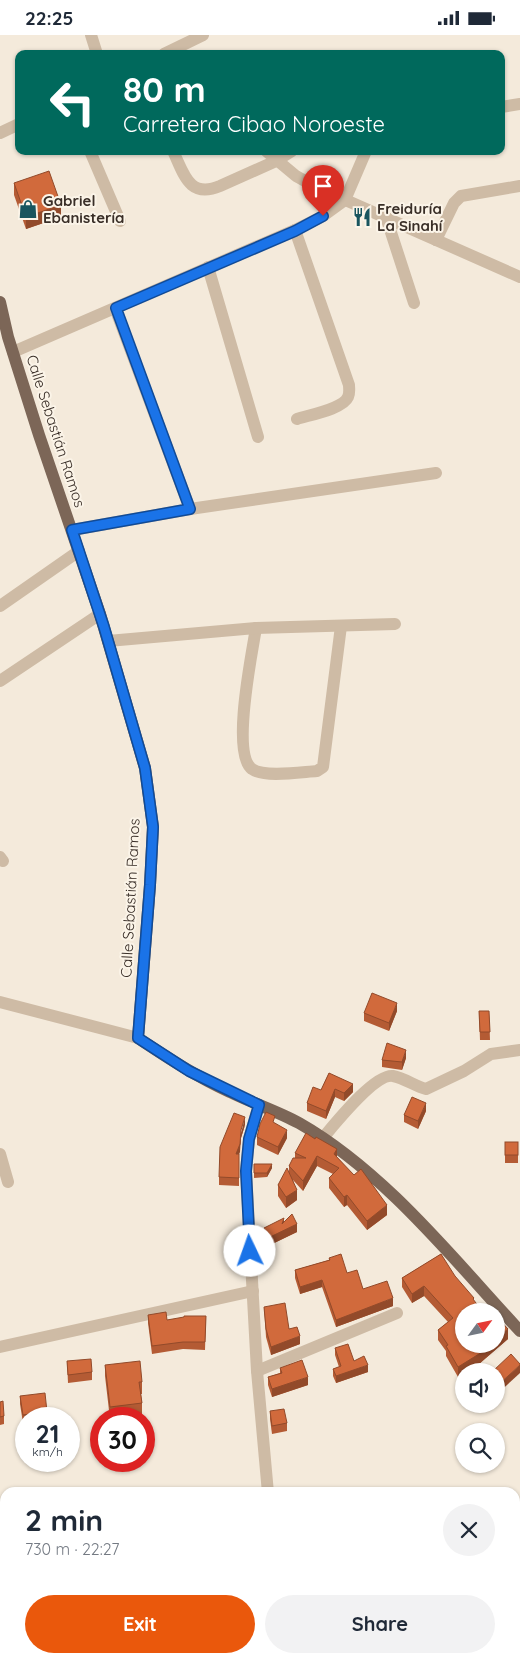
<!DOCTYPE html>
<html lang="en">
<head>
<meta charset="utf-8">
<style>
  body { margin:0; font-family:Quicksand,sans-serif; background:#f2f2f3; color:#1f2937; height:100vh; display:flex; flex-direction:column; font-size:19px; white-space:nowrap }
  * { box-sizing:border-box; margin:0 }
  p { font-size:16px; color:#747a83 }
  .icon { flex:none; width:28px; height:28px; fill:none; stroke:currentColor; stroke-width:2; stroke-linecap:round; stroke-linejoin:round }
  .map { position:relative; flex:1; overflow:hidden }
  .drawer { position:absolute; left:0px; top:1452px; width:520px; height:176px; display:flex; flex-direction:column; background:#fff; border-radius:15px 15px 0 0; box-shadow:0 1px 4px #0004 }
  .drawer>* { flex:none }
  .guide { position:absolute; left:15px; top:15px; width:490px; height:105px; border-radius:10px; box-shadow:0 1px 4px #0004; background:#00695c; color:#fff; overflow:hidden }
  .needle { width:32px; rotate:57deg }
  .tools { position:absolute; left:455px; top:1268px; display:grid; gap:10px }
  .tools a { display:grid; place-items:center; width:50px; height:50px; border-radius:50%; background:#fff; box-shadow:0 1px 4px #0004; font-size:25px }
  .speed { position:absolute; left:15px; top:1372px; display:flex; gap:10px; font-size:25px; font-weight:700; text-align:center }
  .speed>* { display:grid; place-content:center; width:65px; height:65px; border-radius:50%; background:#fff; box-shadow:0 1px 4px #0004; line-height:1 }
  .speed small { font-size:12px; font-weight:400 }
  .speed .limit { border:8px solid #d22; background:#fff; color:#111 }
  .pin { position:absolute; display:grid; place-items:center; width:42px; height:42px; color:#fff; margin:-51px -21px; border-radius:50% 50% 50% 0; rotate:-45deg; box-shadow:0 0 5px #0007 }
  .pin .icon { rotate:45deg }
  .me { position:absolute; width:55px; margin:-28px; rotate:357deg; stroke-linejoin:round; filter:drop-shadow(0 0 4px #0008) }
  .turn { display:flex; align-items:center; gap:18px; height:105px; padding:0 25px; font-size:22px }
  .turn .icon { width:65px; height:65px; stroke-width:2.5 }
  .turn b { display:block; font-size:35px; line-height:42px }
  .round { display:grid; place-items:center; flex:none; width:52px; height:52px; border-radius:26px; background:#f2f2f3 }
  .headline { display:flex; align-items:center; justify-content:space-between; height:85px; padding:0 25px }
  h1 { font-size:30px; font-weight:800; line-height:38px }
  .action { display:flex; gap:10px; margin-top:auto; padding:10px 25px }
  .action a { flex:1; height:58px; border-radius:30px; background:#ea580c; color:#fff; font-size:20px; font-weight:800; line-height:58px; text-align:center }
  .action a+a { background:#f2f2f3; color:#1f2937 }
  .status { display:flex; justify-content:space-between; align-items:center; height:35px; padding:0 25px; background:#fff; direction:ltr }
  .status svg { height:14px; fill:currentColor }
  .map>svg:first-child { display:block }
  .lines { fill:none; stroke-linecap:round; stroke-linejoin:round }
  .minor { stroke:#cebba5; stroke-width:12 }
  .major { stroke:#7c6657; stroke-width:12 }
  .wall { fill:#b45b34 }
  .shaded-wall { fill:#924a2a }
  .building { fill:#d16a3c; stroke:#924a2a }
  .route-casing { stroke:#114b97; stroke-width:12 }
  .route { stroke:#1a73e8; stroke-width:9 }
  .labels { text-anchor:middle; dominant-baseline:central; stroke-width:4; stroke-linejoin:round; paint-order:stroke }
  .poi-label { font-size:15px; font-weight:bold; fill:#392e27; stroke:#fbf4e8; text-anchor:start }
  .street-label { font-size:15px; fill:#392e27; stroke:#fbf4e8 }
</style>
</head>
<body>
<div class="status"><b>22:25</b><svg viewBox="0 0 49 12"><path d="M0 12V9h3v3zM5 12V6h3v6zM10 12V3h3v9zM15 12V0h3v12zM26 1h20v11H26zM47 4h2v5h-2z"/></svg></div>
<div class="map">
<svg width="520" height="1628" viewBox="0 0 520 1628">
  <rect width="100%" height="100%" fill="#f4eadb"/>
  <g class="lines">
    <!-- minor -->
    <g class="minor">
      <polyline points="91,0 97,19"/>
      <polyline points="164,19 203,0"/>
      <polyline points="501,72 520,69"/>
      <polyline points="0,98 19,89"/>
      <polyline points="90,116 120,186"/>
      <path d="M173,116C184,139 189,164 220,151L276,126L292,116"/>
      <polyline points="266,116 296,141 316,152 520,242"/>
      <polyline points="386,182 414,268"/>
      <path d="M295,195L349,350C349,353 350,358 348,362C343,374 309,380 297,384"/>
      <polyline points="436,205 454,168 461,161 520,151"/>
      <polyline points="208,232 258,402"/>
      <polyline points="115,273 190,474"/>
      <polyline points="13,317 295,195 323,181 345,165 366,116"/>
      <polyline points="72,495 190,474 436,438"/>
      <polyline points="0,571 79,516"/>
      <path d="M256,593C252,618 231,719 252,734C264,743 301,737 317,736L323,732L341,591"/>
      <polyline points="108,606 256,593 395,589"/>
      <polyline points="0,646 100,579"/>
      <polyline points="0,822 3,826"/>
      <polyline points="0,967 138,1003"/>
      <polyline points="259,1070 249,1104 246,1136 257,1336 268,1458"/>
      <path d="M322,1104C334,1090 375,1038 393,1041C404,1043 415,1051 426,1054L464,1036L491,1019L520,1015"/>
      <polyline points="0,1119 8,1147"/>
      <polyline points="0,1312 253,1256"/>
      <polyline points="257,1336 397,1278"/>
      <polyline points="515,1622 517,1628"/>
      <polyline points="282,1624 283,1628"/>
    </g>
    <!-- major -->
    <path class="major" d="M0,267L8,302L39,400L100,579L145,733L153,792L150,850L138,1003C168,1023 197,1042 230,1057C252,1068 277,1076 299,1088C385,1137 454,1225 520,1296"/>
  </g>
  <!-- wall -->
  <g class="wall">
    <polygon points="14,148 61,182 26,194 14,160"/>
    <polygon points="397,976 389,996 364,986 364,978"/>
    <polygon points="479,976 489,976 490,1005 480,1005"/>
    <polygon points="406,1023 402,1035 382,1032 382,1025"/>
    <polygon points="329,1038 353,1057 344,1066 335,1062 326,1084 307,1076 307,1068 321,1055"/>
    <polygon points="426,1076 418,1094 404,1087 404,1080"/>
    <polygon points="275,1088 287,1103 278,1120 257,1110 257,1102"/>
    <polygon points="245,1090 241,1103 239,1119 239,1151 219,1150 219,1142"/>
    <rect x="505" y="1107" width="13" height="21"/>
    <polygon points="295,1118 337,1122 387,1180 367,1195 347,1170 344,1172 329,1153 329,1143 333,1139 317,1131 303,1156 293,1145 297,1165 286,1173 278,1161 278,1150 289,1136 289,1131 295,1123"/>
    <polygon points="254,1129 272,1133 267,1142 254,1143"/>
    <polygon points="284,1186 297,1197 268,1211 264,1201 264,1193"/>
    <polygon points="441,1219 464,1276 508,1304 479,1329 467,1336 464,1336 458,1342 446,1321 446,1316 438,1305 438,1295 448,1287 424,1261 412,1268 402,1252 402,1243"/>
    <polygon points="329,1223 363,1254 393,1271 336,1292 322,1252 300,1259 295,1243 295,1235 329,1225"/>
    <polygon points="264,1272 289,1294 300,1309 271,1320 266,1302"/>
    <polygon points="148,1280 167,1285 206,1281 205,1315 183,1314 152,1319 148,1288"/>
    <polygon points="335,1313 354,1326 368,1337 336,1348 333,1341 333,1334 339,1332 335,1320"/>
    <polygon points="67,1326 92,1337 92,1345 68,1348"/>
    <polygon points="105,1330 142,1347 142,1359 141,1359 142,1368 142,1380 110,1384 105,1341"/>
    <polygon points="280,1333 308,1350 272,1362 268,1350 268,1342 280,1338"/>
    <polygon points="20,1361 47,1377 47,1384 26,1384 26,1388 23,1388 20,1369"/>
    <polygon points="0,1367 4,1381 4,1389 0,1390"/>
    <polygon points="270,1376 287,1388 287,1396 272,1399 270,1384"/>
    <polygon points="342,1624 355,1624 355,1628 343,1628"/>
  </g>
  <!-- shaded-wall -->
  <g class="shaded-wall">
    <polygon points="61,170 61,182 26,194 26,182"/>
    <polygon points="397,968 397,976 389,996 389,988"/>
    <polygon points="406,1015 406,1023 402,1035 402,1027"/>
    <polygon points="353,1049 353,1057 344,1066 344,1058"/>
    <polygon points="335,1054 335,1062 326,1084 326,1076"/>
    <polygon points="426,1068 426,1076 418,1094 418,1086"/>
    <polygon points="245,1082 245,1090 241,1103 240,1117 236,1127 236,1119"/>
    <polygon points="287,1095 287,1103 278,1120 278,1112"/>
    <polygon points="337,1114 337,1123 334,1119"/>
    <polygon points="317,1121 317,1131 303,1156 303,1146"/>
    <polygon points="272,1129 272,1133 267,1142 267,1138"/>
    <polygon points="297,1155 297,1165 286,1173 286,1162"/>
    <polygon points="347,1160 347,1170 344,1172 344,1162"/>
    <polygon points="387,1170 387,1180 367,1195 367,1186"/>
    <polygon points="284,1183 284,1191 297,1189 297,1197 268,1211 268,1203 282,1189"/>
    <polygon points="322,1245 322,1252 300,1259 300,1252"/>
    <polygon points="424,1251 424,1261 412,1268 412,1259"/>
    <polygon points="393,1263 393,1271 336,1292 336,1285"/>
    <polygon points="508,1294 508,1304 479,1329 467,1336 464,1336 464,1338 458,1342 458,1332 491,1309 496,1309 496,1304"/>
    <polygon points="300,1301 300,1309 271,1320 271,1312"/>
    <polygon points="368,1330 368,1337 336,1348 336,1341"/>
    <polygon points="520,1330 520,1338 496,1360 496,1352"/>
    <polygon points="308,1342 308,1350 272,1362 272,1354"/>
  </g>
  <!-- building -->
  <g class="building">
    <polygon points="49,136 61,170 26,182 14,148"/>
    <polygon points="372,958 397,968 389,988 364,978"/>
    <polygon points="479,976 489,976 490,997 480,997"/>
    <polygon points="387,1008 406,1015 402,1027 382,1025"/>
    <polygon points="329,1038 353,1049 344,1058 335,1054 326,1076 307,1068 313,1052 321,1055"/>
    <polygon points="412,1062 426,1068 418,1086 404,1080"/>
    <polygon points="266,1077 275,1081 273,1087 287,1095 278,1112 257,1102 260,1089"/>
    <polygon points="234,1078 245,1082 241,1095 240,1109 236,1119 239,1119 239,1143 219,1142 220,1112"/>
    <polygon points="306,1098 315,1104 316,1102 337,1114 334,1119 354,1140 361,1134 387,1170 367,1186 347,1160 344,1162 329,1143 339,1133 317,1121 303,1146 289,1131 293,1123 306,1123 295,1118"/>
    <rect x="505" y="1107" width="13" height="13"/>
    <polygon points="254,1129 272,1129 267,1138 254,1138"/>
    <polygon points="287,1133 297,1155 286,1162 278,1150"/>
    <polygon points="292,1179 297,1189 268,1203 264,1193 284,1183 282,1189"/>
    <polygon points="341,1219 347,1238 357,1235 363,1254 387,1246 393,1263 336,1285 322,1245 300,1252 295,1235 330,1225 329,1223"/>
    <polygon points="441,1219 455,1241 474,1263 473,1264 482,1276 464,1276 464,1309 491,1309 479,1319 458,1332 446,1311 448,1310 438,1295 453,1283 424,1251 412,1259 402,1243"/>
    <polygon points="285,1268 289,1294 297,1292 300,1301 271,1312 266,1294 264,1272"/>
    <polygon points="166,1277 167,1285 184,1282 184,1281 206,1281 205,1307 183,1307 152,1311 148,1280"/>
    <polygon points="496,1281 508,1294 496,1304"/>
    <polygon points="348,1309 354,1326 364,1321 368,1330 336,1341 333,1334 341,1331 335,1313"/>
    <polygon points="511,1319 520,1329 520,1330 496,1352 496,1336 493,1336"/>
    <polygon points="91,1324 92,1337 68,1340 67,1326"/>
    <polygon points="302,1325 308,1342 272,1354 268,1342 282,1338 280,1333"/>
    <polygon points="140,1326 142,1347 139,1347 142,1368 110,1372 105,1330"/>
    <polygon points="45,1358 47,1377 23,1380 20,1361"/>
    <polygon points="3,1366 4,1381 0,1382 0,1367"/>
    <polygon points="284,1374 287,1388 272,1391 270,1376"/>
    <polygon points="462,1624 484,1624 485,1628 463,1628"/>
  </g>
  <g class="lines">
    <!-- route casing -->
    <g class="route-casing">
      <polyline id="route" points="250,1216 246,1136 249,1104 259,1070 189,1036 138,1003 150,850 153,792 145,733 104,592 72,495 190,474 116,273 295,196 323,181"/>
    </g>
    <!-- route -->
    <use href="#route" class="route"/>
  </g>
  <!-- icons -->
  <defs>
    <g id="shop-bare" transform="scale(1.5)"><path d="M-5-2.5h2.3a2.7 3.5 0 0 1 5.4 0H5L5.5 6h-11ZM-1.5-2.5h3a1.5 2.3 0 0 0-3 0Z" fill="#19555e" stroke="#fbf4e8" stroke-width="2.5" paint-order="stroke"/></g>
    <g id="restaurant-bare" transform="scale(1.5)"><path d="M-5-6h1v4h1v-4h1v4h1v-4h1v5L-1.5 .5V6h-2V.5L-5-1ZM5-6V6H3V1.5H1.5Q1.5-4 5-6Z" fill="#19555e" stroke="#fbf4e8" stroke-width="2.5" paint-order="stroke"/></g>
  </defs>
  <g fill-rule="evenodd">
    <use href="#shop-bare" x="28" y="174"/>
    <use href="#restaurant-bare" x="362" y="182"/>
  </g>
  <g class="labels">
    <!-- poi labels -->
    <g class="poi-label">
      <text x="43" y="165">Gabriel<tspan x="43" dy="17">Ebanistería</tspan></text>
      <text x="377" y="173">Freiduría<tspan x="377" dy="17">La Sinahí</tspan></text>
    </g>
    <!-- street labels -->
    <g class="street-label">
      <text transform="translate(56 396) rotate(72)">Calle Sebastián Ramos</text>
      <text transform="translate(130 863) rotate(-87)">Calle Sebastián Ramos</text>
    </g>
  </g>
</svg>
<div class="tools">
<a><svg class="needle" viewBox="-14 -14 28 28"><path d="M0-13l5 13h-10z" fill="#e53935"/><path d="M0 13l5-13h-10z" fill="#747a83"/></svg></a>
<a><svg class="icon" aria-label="sound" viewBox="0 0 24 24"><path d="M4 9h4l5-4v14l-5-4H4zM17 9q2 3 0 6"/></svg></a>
<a><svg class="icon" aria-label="search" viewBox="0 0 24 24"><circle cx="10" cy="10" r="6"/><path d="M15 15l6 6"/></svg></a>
</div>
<div class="speed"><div>21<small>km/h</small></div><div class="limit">30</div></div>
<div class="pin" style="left:323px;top:181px;background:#d93025"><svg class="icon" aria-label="arrive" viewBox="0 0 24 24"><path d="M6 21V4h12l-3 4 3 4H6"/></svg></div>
<svg class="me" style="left:250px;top:1216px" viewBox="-20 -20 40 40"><circle r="19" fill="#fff"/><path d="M0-13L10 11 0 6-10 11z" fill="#1a73e8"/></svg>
<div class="guide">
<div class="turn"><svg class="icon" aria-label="left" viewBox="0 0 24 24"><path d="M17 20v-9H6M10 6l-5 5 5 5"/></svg><div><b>80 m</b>Carretera Cibao Noroeste</div></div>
</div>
<section class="drawer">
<div class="headline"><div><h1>2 min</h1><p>730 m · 22:27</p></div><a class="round"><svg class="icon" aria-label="close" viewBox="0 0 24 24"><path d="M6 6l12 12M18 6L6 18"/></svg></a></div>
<div class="action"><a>Exit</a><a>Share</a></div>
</section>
</div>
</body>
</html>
